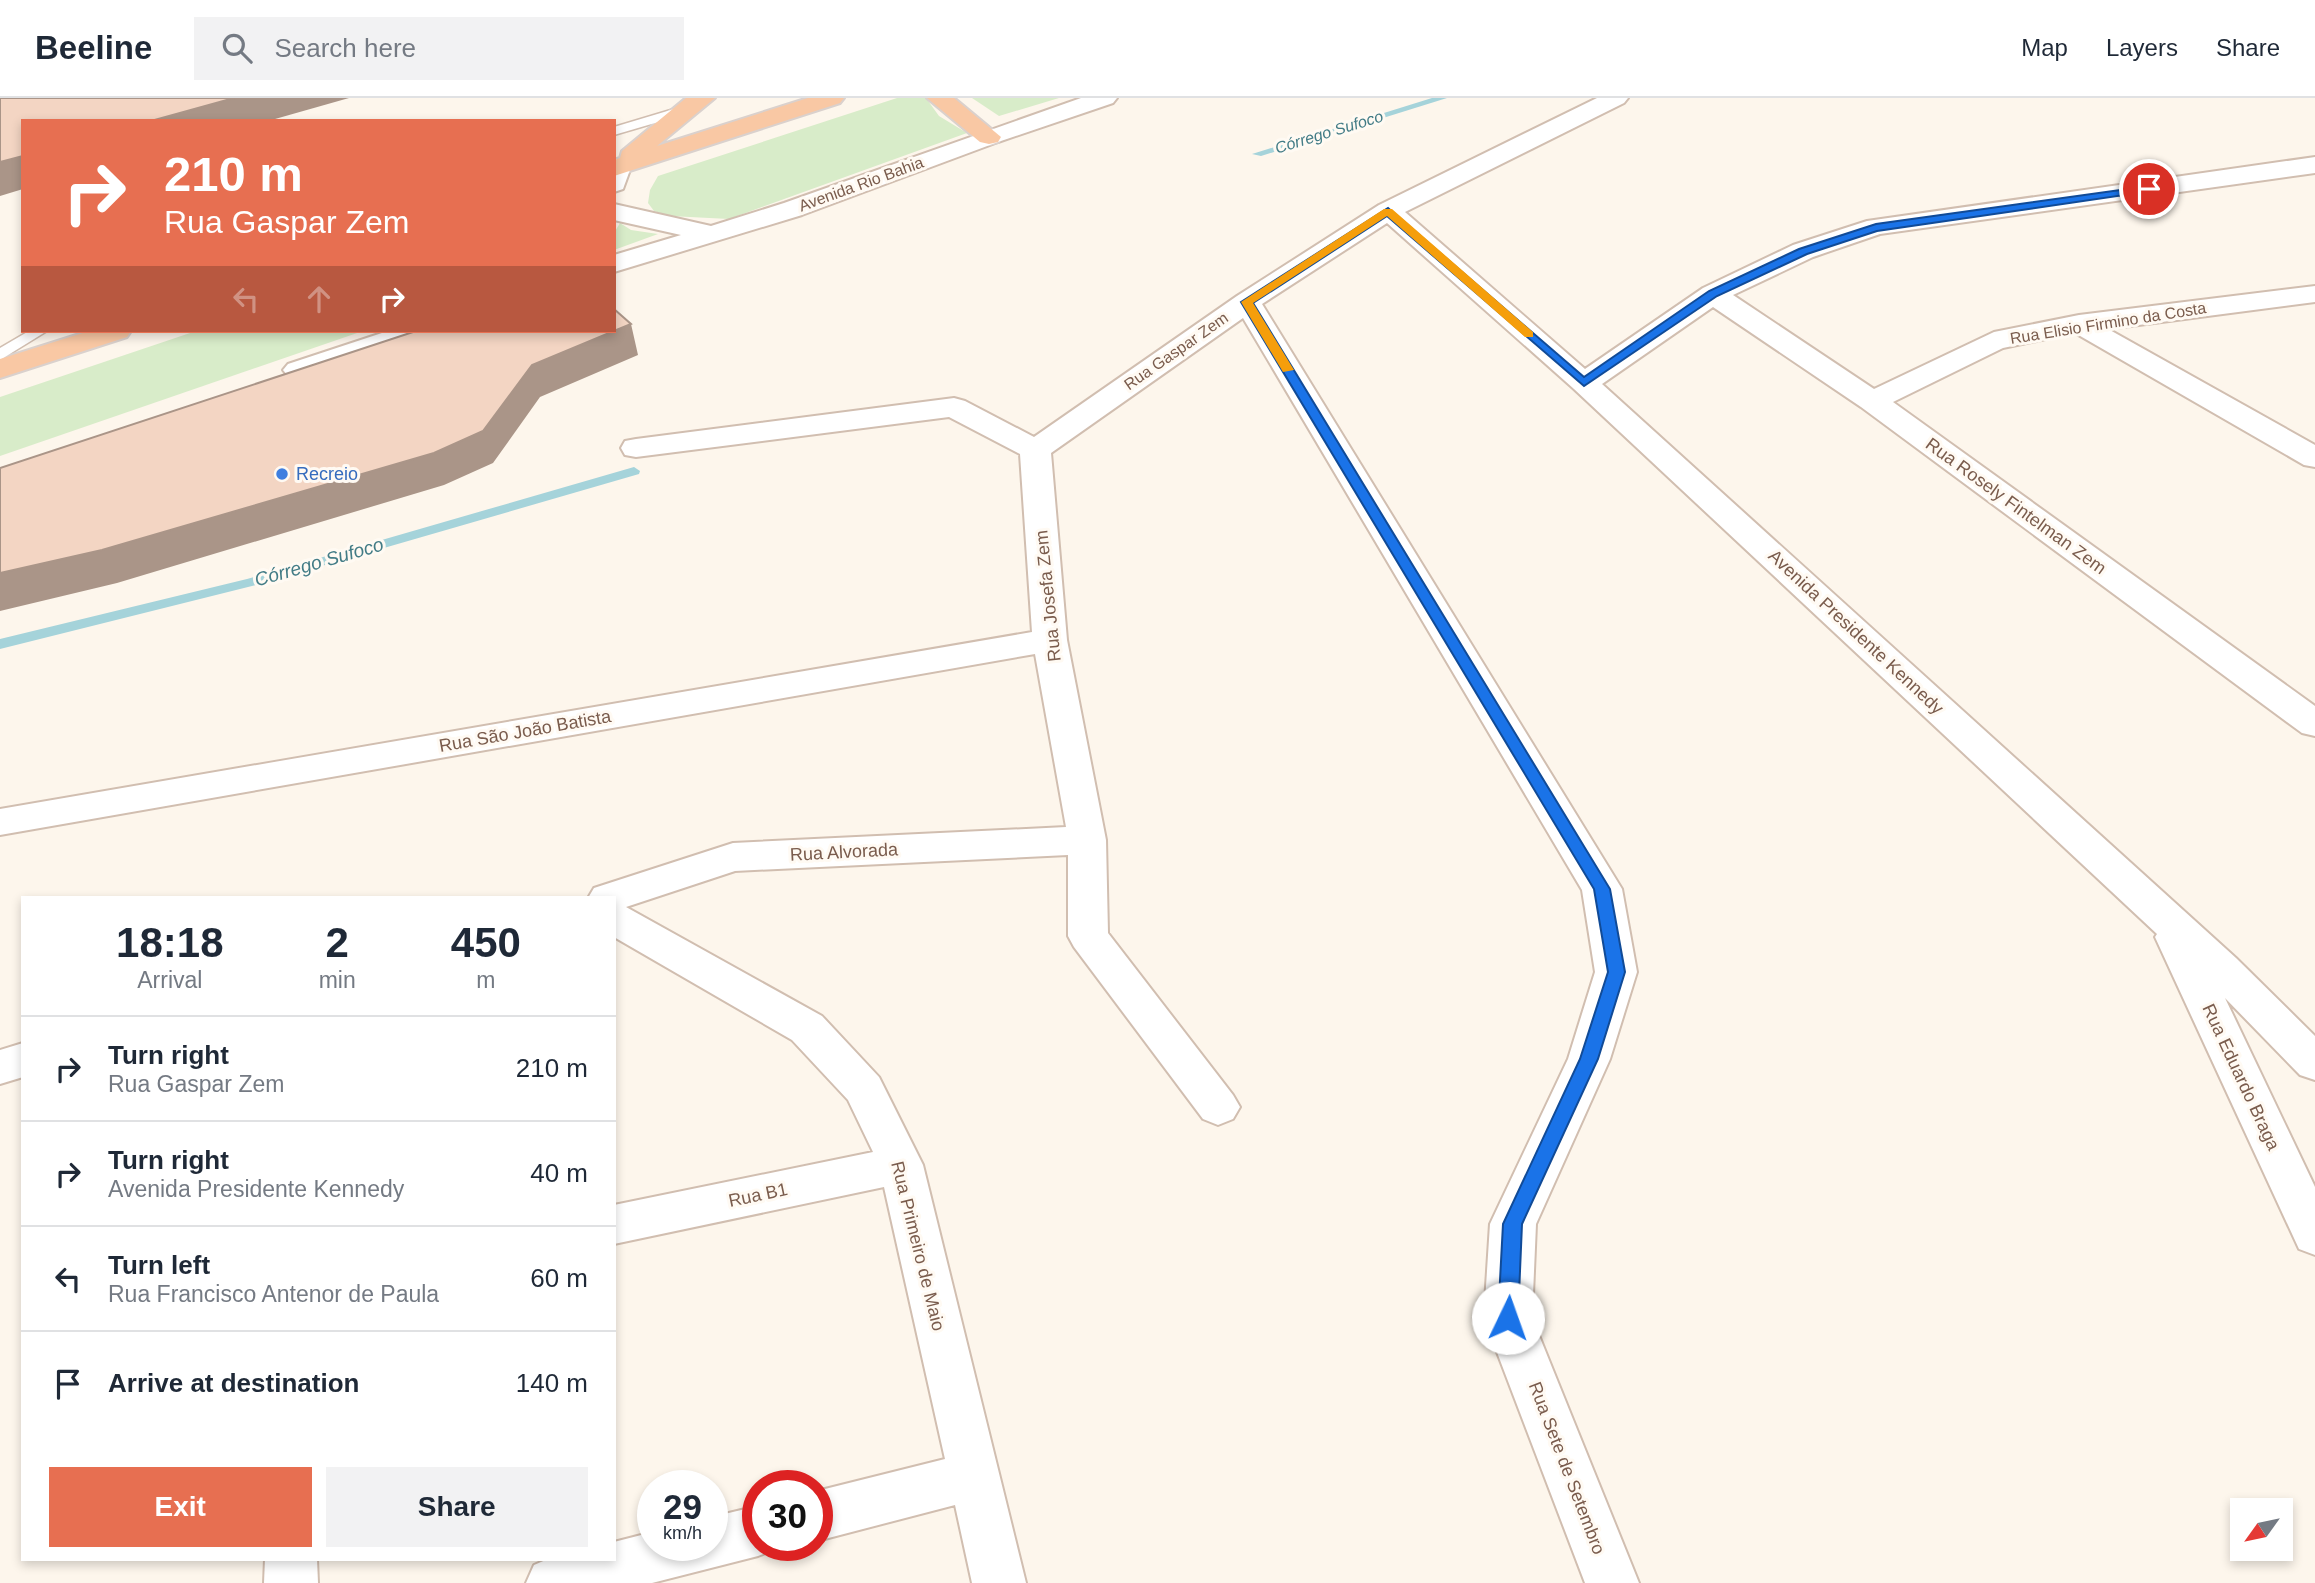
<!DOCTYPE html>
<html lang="en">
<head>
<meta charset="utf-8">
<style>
  body { margin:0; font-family:Helvetica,sans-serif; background:#f2f2f3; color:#1f2937; height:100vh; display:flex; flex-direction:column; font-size:26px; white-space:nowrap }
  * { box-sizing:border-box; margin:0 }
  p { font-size:23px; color:#747a83 }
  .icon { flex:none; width:38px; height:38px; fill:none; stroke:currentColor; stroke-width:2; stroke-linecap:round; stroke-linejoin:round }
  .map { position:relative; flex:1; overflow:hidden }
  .panel { position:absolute; left:21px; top:798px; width:595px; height:665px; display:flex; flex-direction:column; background:#fff; border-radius:0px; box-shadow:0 4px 10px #0003 }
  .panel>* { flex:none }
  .top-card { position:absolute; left:21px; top:21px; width:595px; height:214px; border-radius:0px; box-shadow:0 4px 10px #0003; background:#e76f51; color:#fff; overflow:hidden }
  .needle { width:46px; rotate:237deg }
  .buttons { position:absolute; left:2230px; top:1400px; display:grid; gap:14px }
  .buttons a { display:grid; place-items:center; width:63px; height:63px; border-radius:0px; background:#fff; box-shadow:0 4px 10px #0003; font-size:35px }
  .speed { position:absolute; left:637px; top:1372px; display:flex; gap:14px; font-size:35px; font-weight:700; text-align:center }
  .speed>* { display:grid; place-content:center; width:91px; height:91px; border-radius:50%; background:#fff; box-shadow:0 4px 10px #0003; line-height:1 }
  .speed small { font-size:18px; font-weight:400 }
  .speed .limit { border:10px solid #d22; background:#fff; color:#111 }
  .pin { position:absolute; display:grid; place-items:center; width:60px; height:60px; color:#fff; margin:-30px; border:4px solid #fff; border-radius:50%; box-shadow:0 2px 7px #0007 }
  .me { position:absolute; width:77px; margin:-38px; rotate:3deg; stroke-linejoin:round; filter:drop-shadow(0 0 5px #0008) }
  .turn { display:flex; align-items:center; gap:24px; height:147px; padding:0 28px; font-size:32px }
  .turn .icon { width:91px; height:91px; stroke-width:2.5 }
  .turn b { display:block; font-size:49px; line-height:60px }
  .lanes { display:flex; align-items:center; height:66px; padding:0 28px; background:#0003; justify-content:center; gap:35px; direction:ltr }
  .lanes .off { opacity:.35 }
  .eta { display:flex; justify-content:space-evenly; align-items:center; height:119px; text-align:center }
  .eta b { font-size:42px; font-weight:700; line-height:49px }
  .cta { display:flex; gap:14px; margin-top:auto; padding:14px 28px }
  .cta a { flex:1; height:80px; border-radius:0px; background:#e76f51; color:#fff; font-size:28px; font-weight:700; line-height:80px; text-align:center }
  .cta a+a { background:#f2f2f3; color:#1f2937 }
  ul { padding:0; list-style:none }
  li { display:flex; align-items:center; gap:21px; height:105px; padding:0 28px; border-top:2px solid #e0e1e3 }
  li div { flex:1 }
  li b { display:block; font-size:26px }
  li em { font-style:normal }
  header { display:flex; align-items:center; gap:42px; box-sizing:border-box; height:98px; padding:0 35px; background:#fff; border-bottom:2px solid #e0e1e3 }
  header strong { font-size:33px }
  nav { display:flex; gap:38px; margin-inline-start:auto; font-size:24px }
  .search { width:490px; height:63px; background:#f2f2f3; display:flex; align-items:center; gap:18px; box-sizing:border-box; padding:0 24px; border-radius:0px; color:#747a83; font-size:26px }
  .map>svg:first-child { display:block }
  .green { fill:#d8ecc9 }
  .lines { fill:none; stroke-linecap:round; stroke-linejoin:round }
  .stream { fill:#a5d3da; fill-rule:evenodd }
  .service-casing { stroke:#d1beb0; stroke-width:3 }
  .minor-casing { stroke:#d1beb0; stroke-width:4 }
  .trunk-casing { stroke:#dad1cd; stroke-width:4 }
  .service { fill:#fff; fill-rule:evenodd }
  .minor { fill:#fff; fill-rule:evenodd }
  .trunk { fill:#f9c8a4; fill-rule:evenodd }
  .shaded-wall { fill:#aa9588 }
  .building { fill:#f3d5c3; stroke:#aa9588; stroke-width:2 }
  .route { fill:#1a73e8; stroke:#114b97; stroke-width:2 }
  .slow { fill:#f59e0b }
  .shop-dot { fill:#3f7fe0; stroke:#fffaf3; stroke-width:2.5 }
  .labels { text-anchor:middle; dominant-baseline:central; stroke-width:6; stroke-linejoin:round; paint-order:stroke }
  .far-water-label { font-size:16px; font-style:italic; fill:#437c86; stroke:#fffaf3 }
  .far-street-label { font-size:16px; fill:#7a5c4d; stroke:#fffaf3 }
  .shop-label { font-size:18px; fill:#366cbe; stroke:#fffaf3; text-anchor:start }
  .street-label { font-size:18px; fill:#7a5c4d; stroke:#fffaf3 }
  .water-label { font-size:19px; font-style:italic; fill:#437c86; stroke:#fffaf3 }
</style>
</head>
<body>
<header>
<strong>Beeline</strong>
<div class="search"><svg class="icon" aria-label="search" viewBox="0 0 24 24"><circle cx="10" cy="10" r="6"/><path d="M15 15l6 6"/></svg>Search here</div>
<nav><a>Map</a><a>Layers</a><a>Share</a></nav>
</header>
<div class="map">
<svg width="2315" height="1485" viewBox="0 0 2315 1485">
  <rect width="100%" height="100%" fill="#fdf6ec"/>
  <!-- green -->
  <g class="green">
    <polygon points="897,0 926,0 939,18 967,35 729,121 670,118 654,113 648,105 650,92 658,78"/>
    <polygon points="972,0 1059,0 999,18"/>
    <polygon points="620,125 631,132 658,136 614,152 614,135"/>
    <polygon points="196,233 363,233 0,358 0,299"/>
  </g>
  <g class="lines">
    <!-- stream -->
    <g class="stream">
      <polygon points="1432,0 1447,0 1261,58 1252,56"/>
      <polygon points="634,369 640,373 639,376 256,487 0,551 0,541 247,481"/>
    </g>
    <!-- service casing -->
    <g class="service-casing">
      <g id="service">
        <polygon points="684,8 691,12 689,15 614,37 614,29"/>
        <polygon points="29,233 47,233 0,262 0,250"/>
      </g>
    </g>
    <!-- minor casing -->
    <g class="minor-casing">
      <g id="minor">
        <polygon points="1081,0 1117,0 1113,5 998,44 802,117 614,174 614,157 681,137 614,122 614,106 711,128 784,105"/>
        <polygon points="1597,0 1628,0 1624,5 1405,114 1585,271 1703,190 1793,147 1867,123 2315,59 2315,75 1880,136 1813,159 1733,197 1874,291 1994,234 2079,217 2315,188 2315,204 2108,231 2315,347 2315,369 2304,367 2075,235 2003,250 1893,304 2315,608 2315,638 2302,635 1861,309 1713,209 1602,286 2236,860 2315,938 2315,982 2300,977 2225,900 2315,1089 2315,1157 2299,1151 2155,839 2157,836 1574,291 1387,125 1262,206 1622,791 1637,874 1610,961 1536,1126 1532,1220 1639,1485 1585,1485 1484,1220 1490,1126 1568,961 1595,874 1582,792 1243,220 1051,355 1067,542 1106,742 1108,835 1233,997 1240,1009 1233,1021 1218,1027 1203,1021 1074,849 1068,838 1068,757 735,773 626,809 822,918 879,979 923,1067 1026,1485 972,1485 955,1407 817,1443 817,1393 945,1361 884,1089 614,1146 614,1107 873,1054 848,1002 792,942 614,839 614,800 588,800 594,790 733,745 1066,729 1035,556 0,737 0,711 1032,534 1020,356 949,319 636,359 625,357 621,350 625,343 636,341 954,300 965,303 1034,339 1237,198 1379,107"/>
        <polygon points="618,61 627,64 631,69 623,91 614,94 614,62"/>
        <polygon points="388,233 430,233 426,239 308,278 298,281 288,278 283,272 288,266"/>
        <polygon points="23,945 23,979 0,986 0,952"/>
        <polygon points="758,1408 758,1447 778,1447 776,1451 758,1458 652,1485 526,1485 534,1467 548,1461 614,1461 614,1444 653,1434 653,1447 712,1447 712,1419"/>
        <polygon points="265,1461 317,1461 318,1485 264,1485"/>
      </g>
    </g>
    <!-- trunk casing -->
    <g class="trunk-casing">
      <g id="trunk">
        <polygon points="686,0 715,0 657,48 808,0 844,0 840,5 614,78 614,62 620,60 622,53"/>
        <polygon points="927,0 954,0 1001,39 998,44 989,46 980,44"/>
        <polygon points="89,233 131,233 127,239 0,280 0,261"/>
      </g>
    </g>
    <!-- service -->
    <use href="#service" class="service"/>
    <!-- minor -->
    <use href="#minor" class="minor"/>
    <!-- trunk -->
    <use href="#trunk" class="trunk"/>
  </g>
  <!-- shaded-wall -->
  <g class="shaded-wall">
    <polygon points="234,0 349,0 268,23 151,23"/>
    <polygon points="23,58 23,91 0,98 0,64"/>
    <polygon points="631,226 638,257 540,299 493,365 444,387 117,485 0,513 0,475 532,267"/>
  </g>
  <!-- building -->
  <g class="building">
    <polygon points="0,0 234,0 151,23 23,23 23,58 0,64"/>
    <polygon points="614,211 631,226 614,233"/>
    <polygon points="416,233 614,233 532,267 483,333 434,355 102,452 0,475 0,370"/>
  </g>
  <!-- route -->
  <polygon class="route" points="2149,88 2152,89 2152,93 1877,133 1807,156 1717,198 1584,288 1387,118 1253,205 1610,791 1625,874 1598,961 1522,1126 1518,1220 1515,1226 1508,1229 1501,1226 1498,1220 1503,1126 1580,961 1608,874 1594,791 1241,204 1388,110 1584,279 1709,193 1799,151 1876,126"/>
  <!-- slow -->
  <polygon class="slow" points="1384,111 1392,111 1533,234 1533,239 1525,239 1387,118 1253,205 1294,272 1283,274 1241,204"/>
  <!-- markers -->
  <circle class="shop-dot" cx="282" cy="376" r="7"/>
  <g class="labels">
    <!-- far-water labels -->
    <g class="far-water-label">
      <text transform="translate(1329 34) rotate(-17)">Córrego Sufoco</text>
    </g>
    <!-- far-street labels -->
    <g class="far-street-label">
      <text transform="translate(861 86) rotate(-20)">Avenida Rio Bahia</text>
      <text transform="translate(2108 225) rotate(-9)">Rua Elisio Firmino da Costa</text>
      <text transform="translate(1176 253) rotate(-35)">Rua Gaspar Zem</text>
    </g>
    <!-- shop labels -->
    <g class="shop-label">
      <text x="296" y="376">Recreio</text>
    </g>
    <!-- street labels -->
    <g class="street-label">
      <text transform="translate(2016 408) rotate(36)">Rua Rosely Fintelman Zem</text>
      <text transform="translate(1048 498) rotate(-96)">Rua Josefa Zem</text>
      <text transform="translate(1856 534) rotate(43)">Avenida Presidente Kennedy</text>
      <text transform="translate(525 633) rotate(-10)">Rua São João Batista</text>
      <text transform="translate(844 754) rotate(-3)">Rua Alvorada</text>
      <text transform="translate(2241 979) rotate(65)">Rua Eduardo Braga</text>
      <text transform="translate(758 1097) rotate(-12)">Rua B1</text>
      <text transform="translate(918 1148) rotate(76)">Rua Primeiro de Maio</text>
      <text transform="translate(1567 1370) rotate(69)">Rua Sete de Setembro</text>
    </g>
    <!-- water labels -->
    <g class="water-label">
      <text transform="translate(319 464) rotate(-16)">Córrego Sufoco</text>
    </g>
  </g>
</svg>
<div class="buttons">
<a><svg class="needle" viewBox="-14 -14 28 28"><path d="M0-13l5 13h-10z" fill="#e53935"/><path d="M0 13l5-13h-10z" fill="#747a83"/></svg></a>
</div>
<div class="speed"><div>29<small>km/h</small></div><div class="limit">30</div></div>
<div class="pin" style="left:2149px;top:91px;background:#d93025"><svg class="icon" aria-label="arrive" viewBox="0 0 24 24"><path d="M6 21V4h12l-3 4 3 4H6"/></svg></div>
<svg class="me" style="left:1508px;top:1220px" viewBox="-20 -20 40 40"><circle r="19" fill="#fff"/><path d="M0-13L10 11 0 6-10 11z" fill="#1a73e8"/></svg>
<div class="top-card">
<div class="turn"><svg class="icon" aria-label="right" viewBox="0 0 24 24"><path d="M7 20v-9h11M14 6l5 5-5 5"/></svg><div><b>210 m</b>Rua Gaspar Zem</div></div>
<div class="lanes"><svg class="icon off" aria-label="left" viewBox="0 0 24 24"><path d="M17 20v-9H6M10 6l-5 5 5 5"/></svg><svg class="icon off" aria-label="ahead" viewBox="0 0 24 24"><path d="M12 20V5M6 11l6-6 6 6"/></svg><svg class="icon" aria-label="right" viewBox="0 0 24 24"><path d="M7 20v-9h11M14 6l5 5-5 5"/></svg></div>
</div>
<section class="panel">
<div class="eta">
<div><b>18:18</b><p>Arrival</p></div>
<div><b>2</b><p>min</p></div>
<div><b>450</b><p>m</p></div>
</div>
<ul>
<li><svg class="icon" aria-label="right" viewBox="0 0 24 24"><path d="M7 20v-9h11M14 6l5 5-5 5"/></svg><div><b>Turn right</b><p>Rua Gaspar Zem</p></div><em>210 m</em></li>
<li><svg class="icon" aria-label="right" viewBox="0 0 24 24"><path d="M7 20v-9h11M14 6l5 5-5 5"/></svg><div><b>Turn right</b><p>Avenida Presidente Kennedy</p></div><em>40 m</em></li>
<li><svg class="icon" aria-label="left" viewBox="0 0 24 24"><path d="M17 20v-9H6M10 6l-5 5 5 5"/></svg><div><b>Turn left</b><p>Rua Francisco Antenor de Paula</p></div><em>60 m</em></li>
<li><svg class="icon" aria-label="arrive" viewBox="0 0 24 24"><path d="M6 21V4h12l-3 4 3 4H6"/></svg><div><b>Arrive at destination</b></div><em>140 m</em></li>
</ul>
<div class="cta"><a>Exit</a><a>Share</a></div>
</section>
</div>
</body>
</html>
